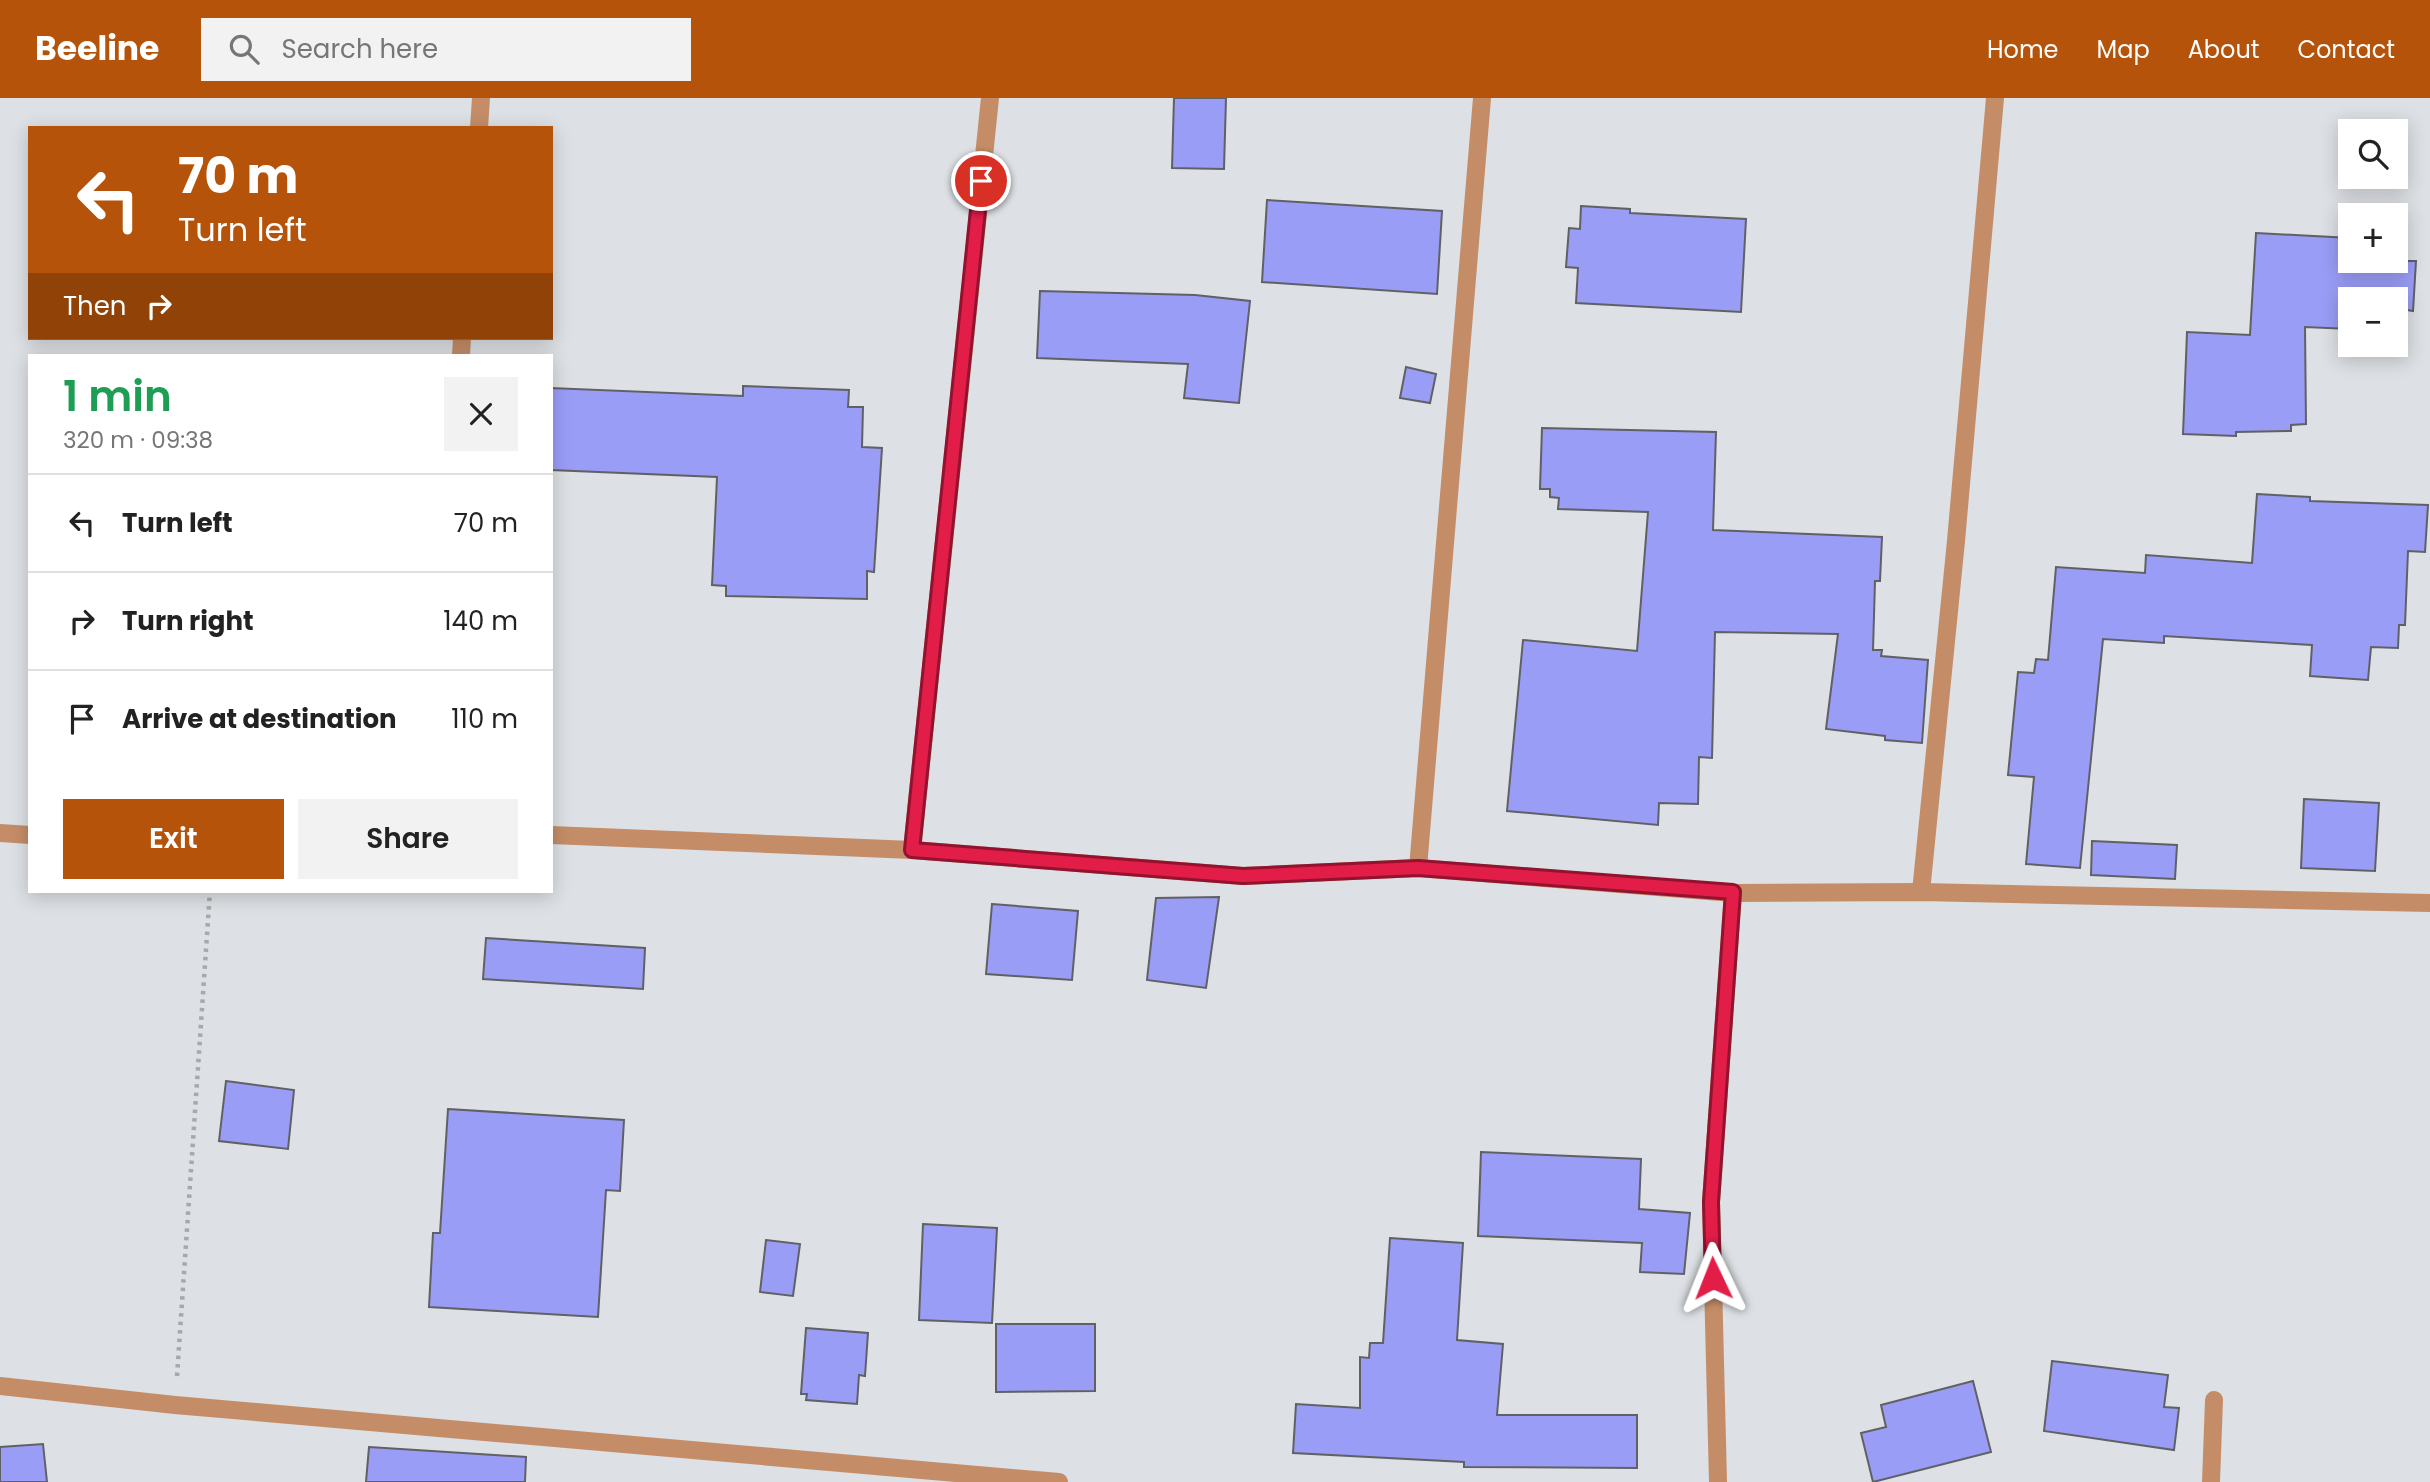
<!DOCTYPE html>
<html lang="en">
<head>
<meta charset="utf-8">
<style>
  body { margin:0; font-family:Poppins,sans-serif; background:#f2f2f2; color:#222; height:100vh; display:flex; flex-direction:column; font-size:26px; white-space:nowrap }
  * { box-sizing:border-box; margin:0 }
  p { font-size:23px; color:#767676 }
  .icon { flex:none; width:38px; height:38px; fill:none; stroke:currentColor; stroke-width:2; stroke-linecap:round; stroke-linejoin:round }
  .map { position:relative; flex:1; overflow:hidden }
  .details { position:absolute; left:28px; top:256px; width:525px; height:539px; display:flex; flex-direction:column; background:#fff; border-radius:0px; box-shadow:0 4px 18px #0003 }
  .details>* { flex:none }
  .banner { position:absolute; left:28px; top:28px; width:525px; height:214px; border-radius:0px; box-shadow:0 4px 18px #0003; background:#b45309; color:#fff; overflow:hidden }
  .controls { position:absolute; left:2338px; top:21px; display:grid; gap:14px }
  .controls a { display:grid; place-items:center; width:70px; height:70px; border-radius:0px; background:#fff; box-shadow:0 4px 18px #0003; font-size:35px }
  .pin { position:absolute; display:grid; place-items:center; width:60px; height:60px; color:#fff; margin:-30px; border:4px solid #fff; border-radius:50%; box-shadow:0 2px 7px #0007 }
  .me { position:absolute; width:77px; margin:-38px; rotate:358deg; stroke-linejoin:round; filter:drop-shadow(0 0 5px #0008) }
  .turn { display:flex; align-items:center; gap:24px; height:147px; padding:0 35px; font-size:32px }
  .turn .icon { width:91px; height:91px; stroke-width:2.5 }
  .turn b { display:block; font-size:49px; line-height:60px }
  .then { display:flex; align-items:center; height:66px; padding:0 35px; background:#0003; gap:14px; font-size:26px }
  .round { display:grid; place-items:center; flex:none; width:74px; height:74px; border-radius:0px; background:#f2f2f2 }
  .summary { display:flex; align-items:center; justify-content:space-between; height:119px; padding:0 35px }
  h1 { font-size:42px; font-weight:600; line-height:52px; color:#1e9e55 }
  .action { display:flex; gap:14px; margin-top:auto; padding:14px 35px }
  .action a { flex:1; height:80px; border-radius:0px; background:#b45309; color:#fff; font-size:28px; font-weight:600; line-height:80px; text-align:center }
  .action a+a { background:#f2f2f2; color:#222 }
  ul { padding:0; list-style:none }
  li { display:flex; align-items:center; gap:21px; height:98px; padding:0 35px; border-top:2px solid #e0e0e0 }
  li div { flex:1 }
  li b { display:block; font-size:26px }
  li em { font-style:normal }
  header { display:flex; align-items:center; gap:42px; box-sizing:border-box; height:98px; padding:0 35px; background:#b45309; color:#fff }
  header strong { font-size:33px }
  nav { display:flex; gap:38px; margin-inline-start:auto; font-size:24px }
  .search { width:490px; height:63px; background:#f2f2f2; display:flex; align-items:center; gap:18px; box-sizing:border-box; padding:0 24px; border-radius:0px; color:#767676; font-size:26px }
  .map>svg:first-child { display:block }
  .building { fill:#9a9df6; stroke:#606165; stroke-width:2 }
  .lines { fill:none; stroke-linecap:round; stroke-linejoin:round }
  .path { stroke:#a6a8ac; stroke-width:4.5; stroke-dasharray:3.5 5; stroke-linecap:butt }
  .minor { stroke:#c48d68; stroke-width:18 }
  .route-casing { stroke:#92132f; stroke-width:18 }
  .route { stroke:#e11d48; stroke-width:12 }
</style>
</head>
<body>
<header>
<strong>Beeline</strong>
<div class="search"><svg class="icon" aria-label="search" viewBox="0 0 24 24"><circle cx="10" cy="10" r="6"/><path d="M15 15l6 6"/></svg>Search here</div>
<nav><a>Home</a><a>Map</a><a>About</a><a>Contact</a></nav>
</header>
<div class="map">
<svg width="2430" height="1384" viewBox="0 0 2430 1384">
  <rect width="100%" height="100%" fill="#dde0e4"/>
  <!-- building -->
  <g class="building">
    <polygon points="1174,0 1226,0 1224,71 1172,70"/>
    <polygon points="1267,102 1442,113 1437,196 1262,184"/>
    <polygon points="1581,108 1630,111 1630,115 1746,121 1741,214 1576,205 1578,170 1566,169 1569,130 1580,131"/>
    <polygon points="2256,135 2350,140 2350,163 2396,163 2396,143 2404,144 2403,163 2416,163 2413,213 2407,212 2407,222 2396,222 2396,201 2350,201 2350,231 2305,229 2306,326 2291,327 2291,333 2236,334 2236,338 2183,336 2187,234 2250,237"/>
    <polygon points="1040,193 1195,197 1250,203 1239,305 1184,300 1188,266 1037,260"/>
    <polygon points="1406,269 1436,276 1430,305 1400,300"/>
    <polygon points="743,288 849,292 848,309 863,309 862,349 882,350 874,474 867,473 867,501 726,498 726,488 712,487 717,379 551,372 551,290 743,298"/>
    <polygon points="1542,330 1716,334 1713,432 1882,439 1880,483 1875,483 1873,552 1882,552 1881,558 1928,562 1922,645 1885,642 1885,638 1826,631 1838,536 1715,534 1712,660 1699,659 1698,706 1659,705 1658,727 1507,713 1523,542 1637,553 1648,414 1558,411 1559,400 1550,399 1550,391 1540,391"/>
    <polygon points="2257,396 2310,399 2310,403 2428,407 2425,454 2408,453 2405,527 2399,527 2398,550 2371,549 2368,582 2310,578 2312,547 2164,538 2164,545 2103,541 2080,770 2026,766 2034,679 2008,677 2018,574 2034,575 2036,561 2048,562 2056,469 2145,475 2146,457 2252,465"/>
    <polygon points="2304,701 2379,705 2375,773 2301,770"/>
    <polygon points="2092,743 2177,747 2175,781 2091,777"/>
    <polygon points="1219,799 1206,890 1147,882 1156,800"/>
    <polygon points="992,806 1078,813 1072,882 986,876"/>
    <polygon points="486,840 645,850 643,891 483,881"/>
    <polygon points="226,983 294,992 288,1051 219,1043"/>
    <polygon points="448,1011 624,1022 620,1093 606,1092 598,1219 429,1209 433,1135 440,1135"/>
    <polygon points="1481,1054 1641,1061 1639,1111 1690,1115 1684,1176 1640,1174 1642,1145 1478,1138"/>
    <polygon points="923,1126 997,1130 992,1225 919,1222"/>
    <polygon points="1390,1140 1463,1145 1457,1242 1503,1246 1497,1317 1637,1317 1637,1370 1464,1369 1464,1364 1293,1355 1296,1306 1360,1310 1360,1259 1369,1260 1370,1245 1383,1245"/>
    <polygon points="766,1142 800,1146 793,1198 760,1194"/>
    <polygon points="996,1226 1095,1226 1095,1293 996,1294"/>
    <polygon points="806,1230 868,1235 865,1278 859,1277 857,1306 806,1302 807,1296 801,1296"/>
    <polygon points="2052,1263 2168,1277 2164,1309 2179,1310 2174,1352 2044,1333"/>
    <polygon points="1973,1283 1991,1354 1873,1384 1861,1335 1886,1329 1881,1307"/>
    <polygon points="43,1346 47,1384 0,1384 0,1349"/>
    <polygon points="369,1349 526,1359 525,1384 366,1384"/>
  </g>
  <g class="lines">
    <!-- path -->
    <polyline class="path" points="177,1278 210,793"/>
    <!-- minor -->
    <g class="minor">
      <polyline points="479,30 481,0"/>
      <polyline points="461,257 462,240"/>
      <polyline points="0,735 30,737"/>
      <polyline points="551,737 912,752 1243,778 1418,770 1733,795 1921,794 2430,805"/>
      <polyline points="912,752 990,0"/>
      <polyline points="1418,770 1482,0"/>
      <polyline points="1921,794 1956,443 1995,0"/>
      <polyline points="0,1288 175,1307 1059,1384"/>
      <polyline points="1718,1384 1711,1104 1733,795"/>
      <polyline points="2211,1384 2214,1302"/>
    </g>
  </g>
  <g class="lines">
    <!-- route casing -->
    <g class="route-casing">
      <polyline id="route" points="981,83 912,752 1243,778 1418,770 1733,794 1711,1104 1713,1180"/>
    </g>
    <!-- route -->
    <use href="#route" class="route"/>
  </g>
</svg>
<div class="controls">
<a><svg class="icon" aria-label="search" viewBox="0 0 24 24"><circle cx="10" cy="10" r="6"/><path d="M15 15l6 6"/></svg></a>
<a>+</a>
<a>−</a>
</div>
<div class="pin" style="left:981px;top:83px;background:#d93025"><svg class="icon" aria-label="arrive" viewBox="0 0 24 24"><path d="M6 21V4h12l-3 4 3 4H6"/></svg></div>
<svg class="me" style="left:1713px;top:1180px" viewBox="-20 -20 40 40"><path d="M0-17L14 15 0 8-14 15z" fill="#e11d48" stroke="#fff" stroke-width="4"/></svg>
<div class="banner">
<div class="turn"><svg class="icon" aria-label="left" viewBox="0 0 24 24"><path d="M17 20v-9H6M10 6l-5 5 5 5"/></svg><div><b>70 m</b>Turn left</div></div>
<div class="then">Then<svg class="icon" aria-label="right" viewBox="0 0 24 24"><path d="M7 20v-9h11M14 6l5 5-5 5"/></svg></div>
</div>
<section class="details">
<div class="summary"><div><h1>1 min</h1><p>320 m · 09:38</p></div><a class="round"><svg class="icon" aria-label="close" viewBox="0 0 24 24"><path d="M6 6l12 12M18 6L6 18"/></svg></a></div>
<ul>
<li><svg class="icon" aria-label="left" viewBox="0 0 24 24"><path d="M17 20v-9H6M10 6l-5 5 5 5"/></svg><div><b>Turn left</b></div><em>70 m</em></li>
<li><svg class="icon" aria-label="right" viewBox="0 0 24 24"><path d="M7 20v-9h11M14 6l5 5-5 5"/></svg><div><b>Turn right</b></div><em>140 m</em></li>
<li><svg class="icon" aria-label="arrive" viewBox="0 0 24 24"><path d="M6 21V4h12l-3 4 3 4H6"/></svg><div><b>Arrive at destination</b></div><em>110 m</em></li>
</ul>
<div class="action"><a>Exit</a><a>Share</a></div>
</section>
</div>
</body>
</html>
